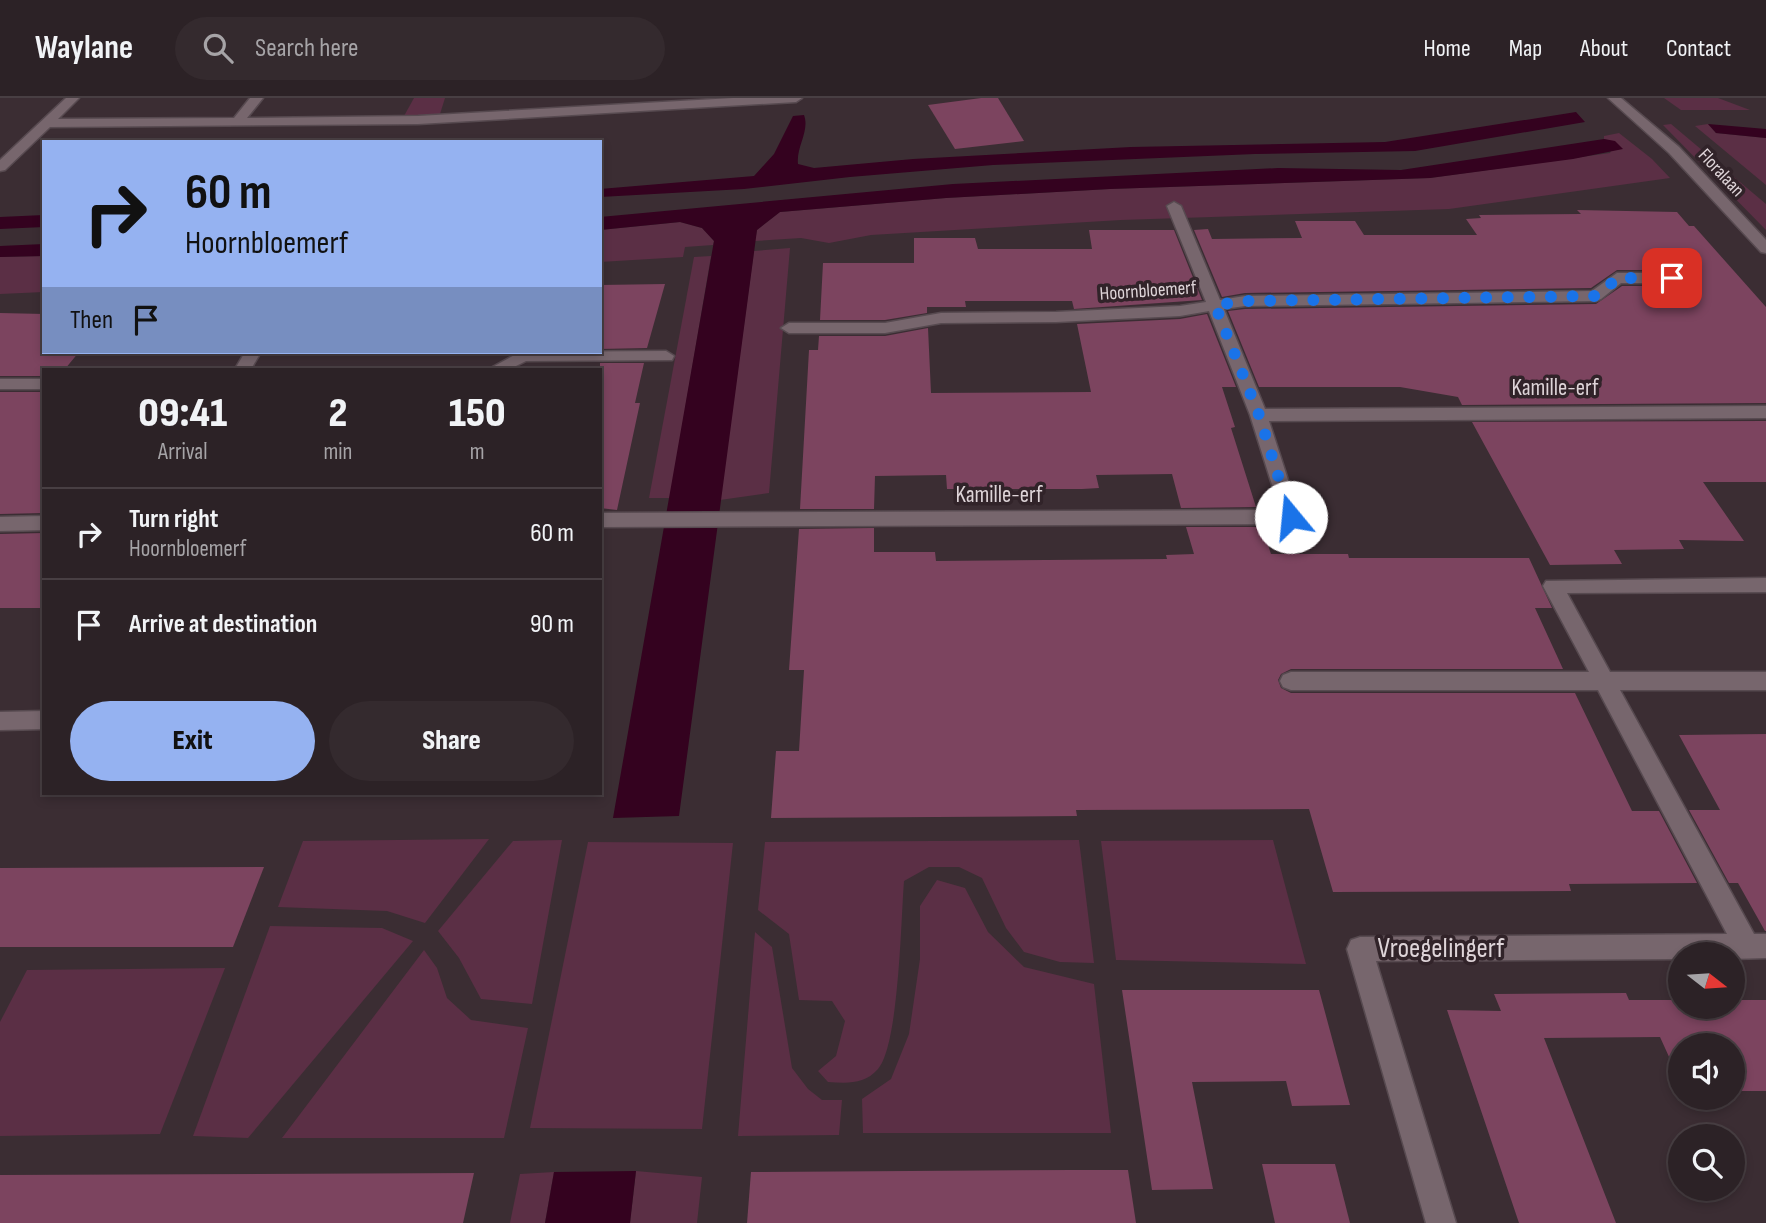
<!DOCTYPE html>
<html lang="en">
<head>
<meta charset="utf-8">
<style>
  body { margin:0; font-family:"Sofia Sans Condensed",sans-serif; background:#342a2e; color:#f1f3f6; height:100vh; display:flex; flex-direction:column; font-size:26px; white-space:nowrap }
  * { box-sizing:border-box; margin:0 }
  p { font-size:23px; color:#a6a4a7 }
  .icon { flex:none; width:38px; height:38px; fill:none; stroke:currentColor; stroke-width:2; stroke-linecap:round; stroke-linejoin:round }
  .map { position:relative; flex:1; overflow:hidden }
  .sheet { position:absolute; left:42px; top:270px; width:560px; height:427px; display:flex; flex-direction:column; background:#2c2226; border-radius:0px; box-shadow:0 4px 10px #0003,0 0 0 2px #483f43 }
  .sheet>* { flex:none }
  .banner { position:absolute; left:42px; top:42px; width:560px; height:214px; border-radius:0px; box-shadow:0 4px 10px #0003,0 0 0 2px #483f43; background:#95b2f1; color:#111; overflow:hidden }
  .needle { width:46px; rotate:107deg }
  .fabs { position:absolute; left:1668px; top:844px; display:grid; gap:14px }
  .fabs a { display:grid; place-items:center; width:77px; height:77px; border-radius:50%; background:#2c2226; box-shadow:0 4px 10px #0003,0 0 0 2px #483f43; font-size:35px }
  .pin { position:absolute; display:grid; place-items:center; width:60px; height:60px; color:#fff; margin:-30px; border-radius:14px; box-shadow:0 4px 10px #0006 }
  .me { position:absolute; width:77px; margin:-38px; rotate:343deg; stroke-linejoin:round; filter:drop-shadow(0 0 5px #0008) }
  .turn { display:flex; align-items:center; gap:24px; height:147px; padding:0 28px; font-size:32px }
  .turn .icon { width:91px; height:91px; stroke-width:2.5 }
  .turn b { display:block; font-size:49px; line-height:60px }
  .then { display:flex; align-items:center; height:66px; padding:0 28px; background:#0003; gap:14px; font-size:26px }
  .eta { display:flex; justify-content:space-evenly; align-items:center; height:119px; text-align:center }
  .eta b { font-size:42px; font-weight:800; line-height:49px }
  .button { display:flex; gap:14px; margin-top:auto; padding:14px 28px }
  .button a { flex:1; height:80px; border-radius:42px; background:#95b2f1; color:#111; font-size:28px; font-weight:800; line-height:80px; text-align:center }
  .button a+a { background:#342a2e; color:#f1f3f6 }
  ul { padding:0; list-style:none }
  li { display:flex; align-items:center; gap:21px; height:91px; padding:0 28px; border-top:2px solid #483f43 }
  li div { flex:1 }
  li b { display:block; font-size:26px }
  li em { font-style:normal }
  header { display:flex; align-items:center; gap:42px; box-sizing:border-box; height:98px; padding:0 35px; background:#2c2226; border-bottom:2px solid #483f43 }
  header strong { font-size:33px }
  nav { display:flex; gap:38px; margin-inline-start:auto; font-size:24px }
  .search { width:490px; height:63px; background:#342a2e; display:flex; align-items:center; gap:18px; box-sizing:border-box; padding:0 24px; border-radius:38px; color:#a6a4a7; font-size:26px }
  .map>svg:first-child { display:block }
  .green { fill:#5b2f45 }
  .water { fill:#34021f }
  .building { fill:#7c445f }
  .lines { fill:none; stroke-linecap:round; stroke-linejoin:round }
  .minor-casing { stroke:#574a50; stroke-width:3 }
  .minor { fill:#77666d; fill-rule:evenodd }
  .route { stroke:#1a73e8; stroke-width:12; stroke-dasharray:0 21.6 }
  .labels { text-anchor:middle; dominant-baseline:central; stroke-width:7; stroke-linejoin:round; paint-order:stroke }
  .far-street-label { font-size:19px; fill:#ded4d8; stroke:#312329 }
  .street-label { font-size:23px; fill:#ded4d8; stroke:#312329 }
  .near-street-label { font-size:28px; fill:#ded4d8; stroke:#312329 }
</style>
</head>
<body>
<header>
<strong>Waylane</strong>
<div class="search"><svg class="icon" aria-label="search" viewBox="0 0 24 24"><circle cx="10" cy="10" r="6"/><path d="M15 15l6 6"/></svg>Search here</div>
<nav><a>Home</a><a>Map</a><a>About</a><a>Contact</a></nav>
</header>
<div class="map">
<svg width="1766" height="1125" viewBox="0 0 1766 1125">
  <rect width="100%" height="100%" fill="#3b2d33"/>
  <!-- green -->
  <g class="green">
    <polygon points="414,0 445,0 440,16 404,18"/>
    <polygon points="1664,0 1718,0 1750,12 1681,12"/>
    <polygon points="1671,26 1766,106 1766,132 1663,27"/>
    <polygon points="1708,26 1716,35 1766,40 1766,87 1695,28"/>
    <polygon points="1619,35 1652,61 1670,80 1449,111 1121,122 871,137 829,145 801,140 755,143 757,132 780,114 946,100 1110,91 1430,80 1610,55 1615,44 1604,41 1604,38"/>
    <polygon points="680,124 702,130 714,143 713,147 685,149 683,159 600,164 600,132"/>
    <polygon points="790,150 769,395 720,402 754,153"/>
    <polygon points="44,158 44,194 0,196 0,159"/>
    <polygon points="711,158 670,400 649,400 694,159"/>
    <polygon points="489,741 425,825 387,813 278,809 303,743"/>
    <polygon points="562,742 532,906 481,901 459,860 438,833 513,743"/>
    <path d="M1079,742L1094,865L1060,864L1024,854L1006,830L982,780L959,769H929L904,783C901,820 899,947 878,971C864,987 847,985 828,984L818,973L836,958L845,923L832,903L799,902L789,836L758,812L765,744Z"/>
    <polygon points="1273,742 1306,866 1116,862 1101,743"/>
    <polygon points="588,744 733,745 702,1031 530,1030"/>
    <polygon points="937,782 965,790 988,834 1024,869 1094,886 1111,1035 863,1035 862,1001 891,981 909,936 920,861 920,808"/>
    <polygon points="270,828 382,830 413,843 248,1040 193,1038"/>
    <polygon points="755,834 772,849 792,970 808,991 822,1002 842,1002 839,1037 738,1038"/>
    <polygon points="424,852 437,870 447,900 471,922 528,930 504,1040 282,1040"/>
    <polygon points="225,870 160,1036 0,1038 0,924 27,872"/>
    <polygon points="636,1073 702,1079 697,1125 630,1125"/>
    <polygon points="554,1074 545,1125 510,1125 520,1076"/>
  </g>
  <!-- water -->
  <g class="water">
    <path d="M1576,14L1585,24L1415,53L1255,56L993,67L850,79L744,91L600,99V91L754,78L774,56L793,18L804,17C810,33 796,49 798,66L814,70L913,61L1131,49L1385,44Z"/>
    <polygon points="1708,26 1766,31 1766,40 1716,35"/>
    <polygon points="1604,41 1615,43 1623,51 1573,61 1430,80 1110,91 946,100 780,114 757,132 679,718 613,720 714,143 702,130 680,124 600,132 600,119 953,86 1278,70 1401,72"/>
    <polygon points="44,117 44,129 0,131 0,119"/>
    <polygon points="44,146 44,158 0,159 0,148"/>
    <polygon points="636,1073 630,1125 545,1125 554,1074"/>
  </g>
  <!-- building -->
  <g class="building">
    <polygon points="981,0 998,0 1024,43 955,51 928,7"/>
    <polygon points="1577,112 1677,114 1689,128 1694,128 1766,209 1766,305 1462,307 1458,299 1400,289 1259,289 1228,213 1245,211 1596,206 1622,188 1673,188 1683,179 1673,172 1617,172 1591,190 1245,195 1222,199 1194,132 1208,131 1212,141 1302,140 1295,123 1355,123 1364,137 1477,137 1466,121 1481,120 1479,117 1581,116"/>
    <polygon points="1089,132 1174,132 1202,202 1074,211 1072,203 965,203 966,209 927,209 927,215 885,222 820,222 823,165 914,165 914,140 975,140 978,151 1092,151"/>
    <polygon points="665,186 647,250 600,251 600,187"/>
    <polygon points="0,215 44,216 44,254 79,254 65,271 44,271 44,278 0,278"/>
    <polygon points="1207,216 1236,289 1222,289 1235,329 1231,330 1256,409 1181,410 1172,376 1096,377 1099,390 1082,391 947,391 946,377 875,378 874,411 800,411 809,252 818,252 819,238 885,238 928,230 931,295 1091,294 1077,226 1180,221"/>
    <polygon points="600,265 644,265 635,305 640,305 617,412 600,410"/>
    <polygon points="0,294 44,294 44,415 0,416"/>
    <polygon points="1766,323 1766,384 1703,384 1744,443 1679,442 1684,451 1614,452 1622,466 1550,467 1472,324"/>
    <polygon points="1186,429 1262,429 1271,456 1348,456 1349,460 1529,460 1552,510 1535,510 1563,571 1291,571 1281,576 1278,582 1281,590 1291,595 1575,595 1632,713 1659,713 1697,785 1569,786 1571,793 1333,794 1309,711 1076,712 1077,718 771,720 776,653 799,653 804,572 789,572 799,431 874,430 874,454 935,454 936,463 1167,461 1166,457 1194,456"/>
    <polygon points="44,435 44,510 0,510 0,436"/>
    <polygon points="1766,636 1766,833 1765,833 1738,785 1729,785 1689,712 1720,712 1679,637"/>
    <polygon points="264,769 233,849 0,849 0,770"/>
    <polygon points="1122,892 1319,892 1350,1007 1292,1008 1286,983 1192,984 1213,1091 1152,1092"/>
    <polygon points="1626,895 1629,902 1680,902 1680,908 1732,908 1732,902 1766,902 1766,993 1732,993 1732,947 1680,947 1680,983 1660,939 1544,940 1616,1125 1519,1125 1447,912 1501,913 1494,896"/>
    <polygon points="1262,1066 1335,1066 1350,1125 1275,1125"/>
    <polygon points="1072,1072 1128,1072 1136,1125 747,1125 751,1074"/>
    <polygon points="474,1075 463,1125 0,1125 0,1077"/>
  </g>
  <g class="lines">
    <!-- minor casing -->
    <g class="minor-casing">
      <g id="minor">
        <polygon points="66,0 79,0 58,21 234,20 250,0 263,0 247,20 418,18 733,0 802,0 796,4 418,26 50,29 5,72 0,73 0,62"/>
        <polygon points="1608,0 1621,0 1679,49 1766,142 1766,155 1761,154 1669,55"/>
        <polygon points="1174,104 1181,108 1220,202 1245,198 1592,193 1617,175 1673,175 1681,180 1673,185 1621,185 1601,201 1596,203 1245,208 1224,211 1265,311 1766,308 1766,320 1269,323 1300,419 1298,424 1291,426 600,429 600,415 1280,412 1250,317 1209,213 1180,218 1056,224 941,225 885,235 789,235 781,230 789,225 885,225 941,215 1056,214 1180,208 1206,204 1167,108"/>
        <polygon points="666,253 674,258 672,262 526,263 510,271 489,271 520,254"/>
        <polygon points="245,254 261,254 251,271 235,271"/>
        <rect x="0" y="281" width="44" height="10"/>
        <polygon points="44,418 44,432 0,433 0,419"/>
        <polygon points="1766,480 1766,494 1567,495 1610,574 1766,574 1766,592 1620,592 1754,836 1766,836 1766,860 1732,861 1732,856 1680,856 1680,861 1376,863 1456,1125 1426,1125 1347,851 1351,842 1360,839 1727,836 1598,592 1291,592 1283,589 1280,583 1283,577 1291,574 1589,574 1543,488 1546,483"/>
        <polygon points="44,613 44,631 0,632 0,614"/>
      </g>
    </g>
    <!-- minor -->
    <use href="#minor" class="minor"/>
  </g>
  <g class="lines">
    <!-- route -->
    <polyline class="route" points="1291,419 1259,317 1215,207 1245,203 1596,198 1618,180 1672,180"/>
  </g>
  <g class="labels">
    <!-- far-street labels -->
    <g class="far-street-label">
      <text transform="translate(1721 75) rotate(47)">Floralaan</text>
      <text transform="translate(1148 193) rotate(-4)">Hoornbloemerf</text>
    </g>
    <!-- street labels -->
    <g class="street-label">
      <text x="1555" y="290">Kamille-erf</text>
      <text x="999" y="397">Kamille-erf</text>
    </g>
    <!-- near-street labels -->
    <g class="near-street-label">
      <text x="1441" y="850">Vroegelingerf</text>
    </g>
  </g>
</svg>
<div class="fabs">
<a><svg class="needle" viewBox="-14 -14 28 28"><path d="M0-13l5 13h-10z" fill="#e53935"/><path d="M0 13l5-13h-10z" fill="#a6a4a7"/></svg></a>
<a><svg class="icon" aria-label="sound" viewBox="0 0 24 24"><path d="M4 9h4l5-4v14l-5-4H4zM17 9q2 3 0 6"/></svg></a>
<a><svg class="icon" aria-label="search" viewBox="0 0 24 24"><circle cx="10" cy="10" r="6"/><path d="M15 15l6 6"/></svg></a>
</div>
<div class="pin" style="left:1672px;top:180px;background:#d93025"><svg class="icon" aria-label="arrive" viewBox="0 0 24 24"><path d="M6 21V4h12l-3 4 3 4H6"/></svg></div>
<svg class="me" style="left:1291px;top:419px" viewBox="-20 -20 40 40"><circle r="19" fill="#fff"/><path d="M0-13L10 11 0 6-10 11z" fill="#1a73e8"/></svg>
<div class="banner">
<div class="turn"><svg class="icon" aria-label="right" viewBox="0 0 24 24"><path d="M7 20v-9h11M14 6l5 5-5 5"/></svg><div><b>60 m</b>Hoornbloemerf</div></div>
<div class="then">Then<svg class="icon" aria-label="arrive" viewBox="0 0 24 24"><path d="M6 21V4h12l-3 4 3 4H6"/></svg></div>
</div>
<section class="sheet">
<div class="eta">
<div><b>09:41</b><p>Arrival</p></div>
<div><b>2</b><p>min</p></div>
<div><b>150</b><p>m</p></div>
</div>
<ul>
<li><svg class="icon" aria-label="right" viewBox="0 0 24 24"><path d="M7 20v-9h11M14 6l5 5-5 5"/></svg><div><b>Turn right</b><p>Hoornbloemerf</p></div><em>60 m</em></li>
<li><svg class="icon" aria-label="arrive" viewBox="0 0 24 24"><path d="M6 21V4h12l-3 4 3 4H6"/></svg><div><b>Arrive at destination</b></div><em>90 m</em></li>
</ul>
<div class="button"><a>Exit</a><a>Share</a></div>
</section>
</div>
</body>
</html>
